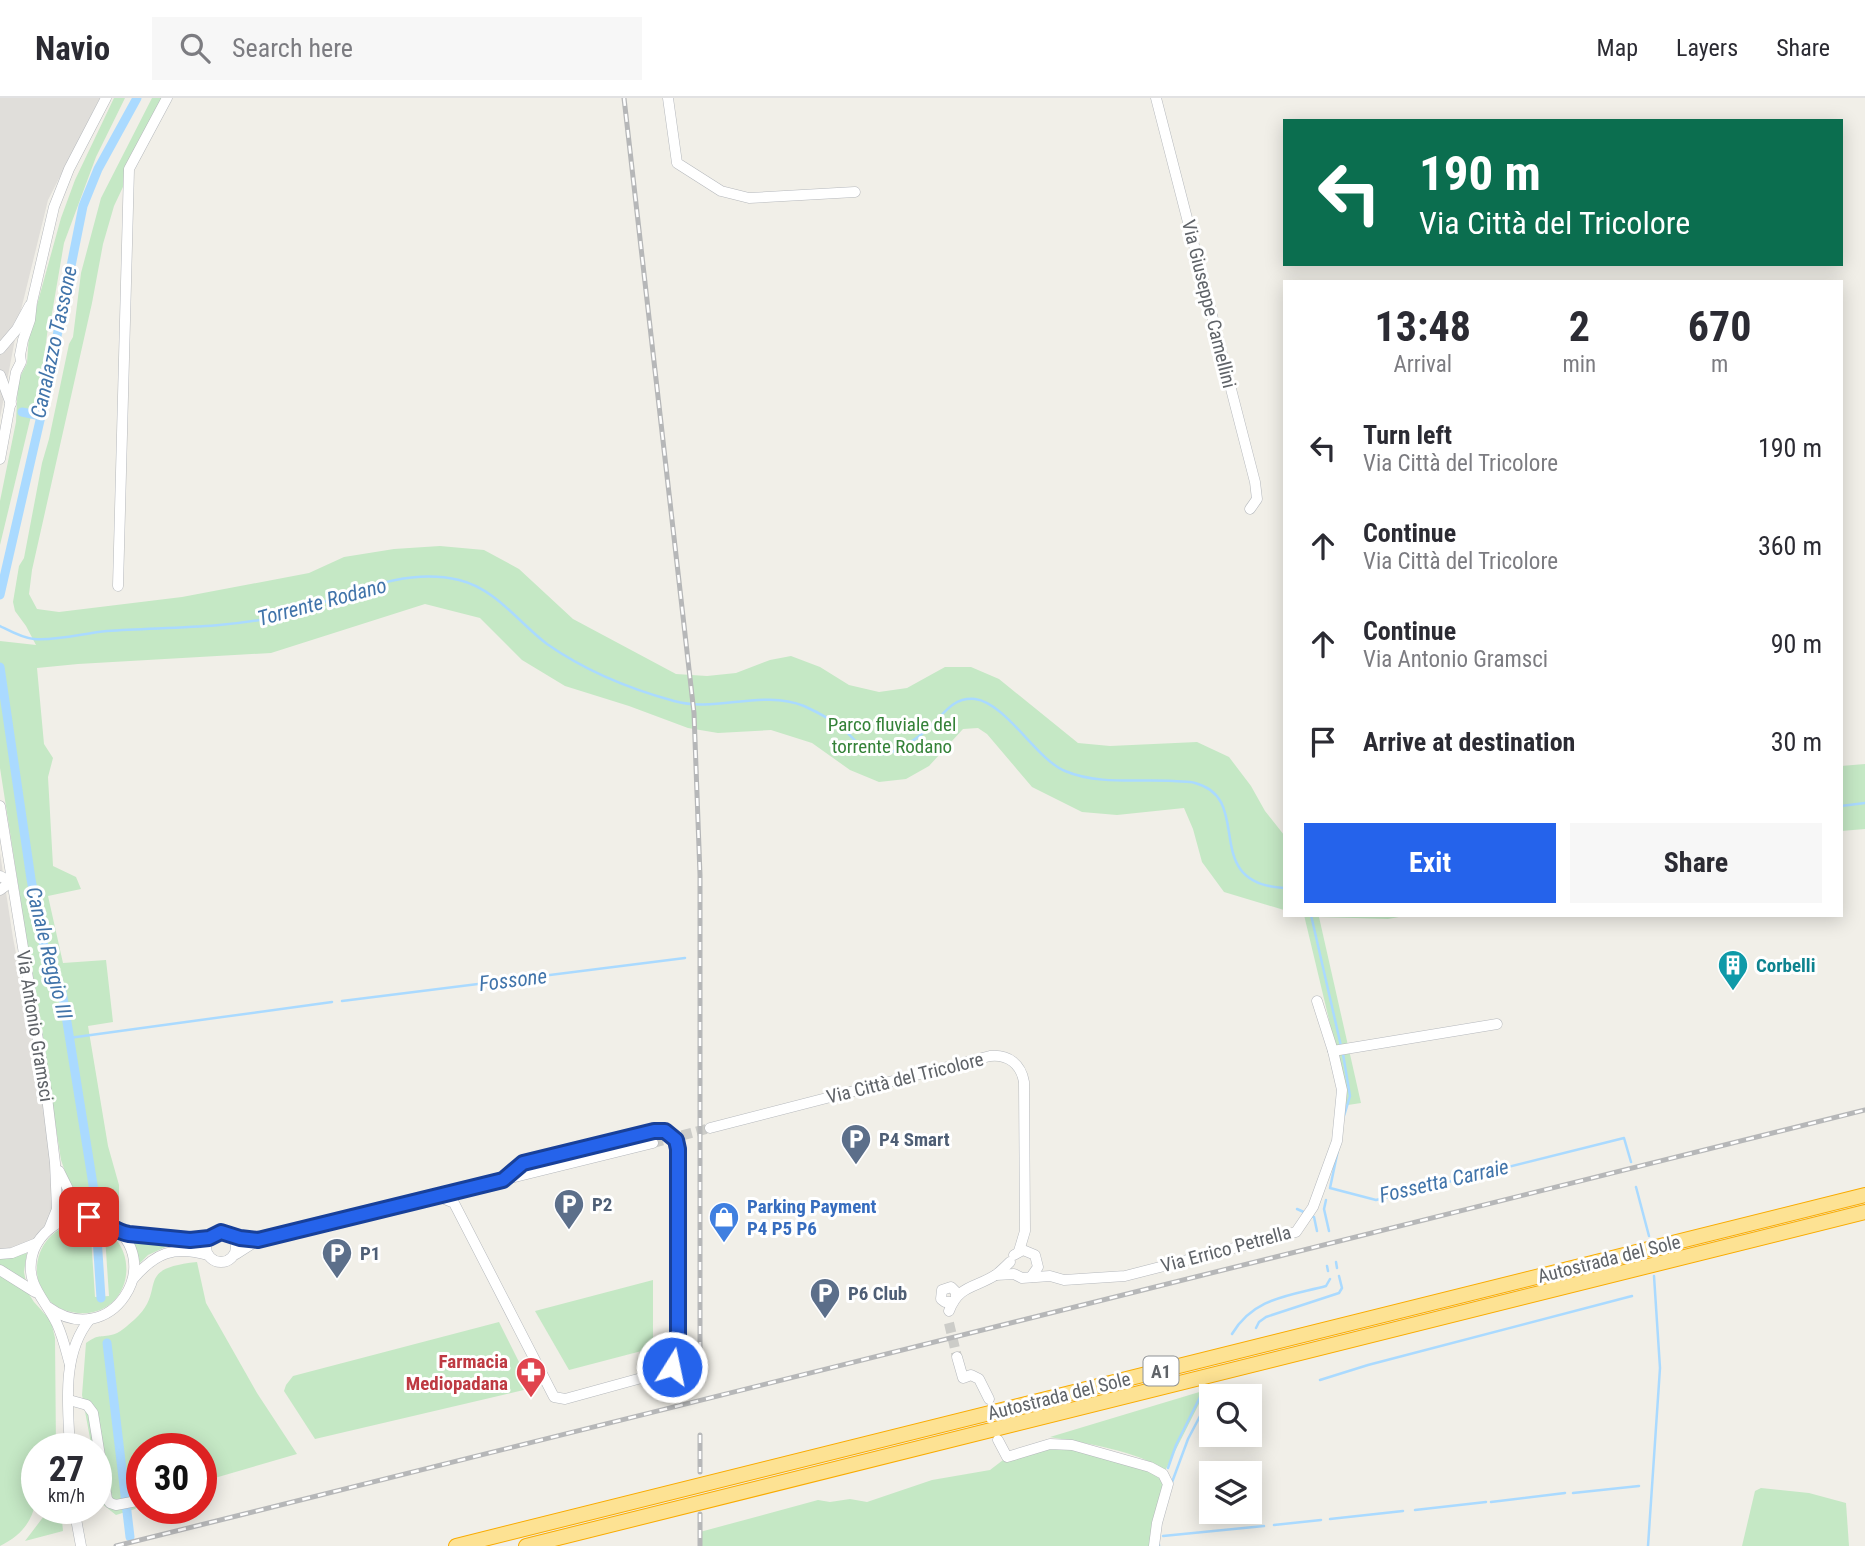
<!DOCTYPE html>
<html lang="en">
<head>
<meta charset="utf-8">
<style>
  body { margin:0; font-family:"Roboto Condensed",sans-serif; background:#f7f7f7; color:#2b2b33; height:100vh; display:flex; flex-direction:column; font-size:26px; white-space:nowrap }
  * { box-sizing:border-box; margin:0 }
  p { font-size:23px; color:#7c7c81 }
  .icon { flex:none; width:38px; height:38px; fill:none; stroke:currentColor; stroke-width:2; stroke-linecap:round; stroke-linejoin:round }
  .map { position:relative; flex:1; overflow:hidden }
  .details { position:absolute; left:1283px; top:182px; width:560px; height:637px; display:flex; flex-direction:column; background:#fff; border-radius:0px; box-shadow:0 4px 18px #0003 }
  .details>* { flex:none }
  .guide { position:absolute; left:1283px; top:21px; width:560px; height:147px; border-radius:0px; box-shadow:0 4px 18px #0003; background:#0b6e4f; color:#fff; overflow:hidden }
  .buttons { position:absolute; left:1199px; top:1286px; display:grid; gap:14px }
  .buttons a { display:grid; place-items:center; width:63px; height:63px; border-radius:0px; background:#fff; box-shadow:0 4px 18px #0003; font-size:35px }
  .speed { position:absolute; left:21px; top:1335px; display:flex; gap:14px; font-size:35px; font-weight:700; text-align:center }
  .speed>* { display:grid; place-content:center; width:91px; height:91px; border-radius:50%; background:#fff; box-shadow:0 4px 18px #0003; line-height:1 }
  .speed small { font-size:18px; font-weight:400 }
  .speed .limit { border:10px solid #d22; background:#fff; color:#111 }
  .pin { position:absolute; display:grid; place-items:center; width:60px; height:60px; color:#fff; margin:-30px; border-radius:14px; box-shadow:0 4px 10px #0006 }
  .me { position:absolute; width:77px; margin:-38px; rotate:10deg; stroke-linejoin:round; filter:drop-shadow(0 0 5px #0008) }
  .turn { display:flex; align-items:center; gap:24px; height:147px; padding:0 21px; font-size:32px }
  .turn .icon { width:91px; height:91px; stroke-width:2.5 }
  .turn b { display:block; font-size:49px; line-height:60px }
  .eta { display:flex; justify-content:space-evenly; align-items:center; height:119px; text-align:center }
  .eta b { font-size:42px; font-weight:700; line-height:49px }
  .button { display:flex; gap:14px; margin-top:auto; padding:14px 21px }
  .button a { flex:1; height:80px; border-radius:0px; background:#2563eb; color:#fff; font-size:28px; font-weight:700; line-height:80px; text-align:center }
  .button a+a { background:#f7f7f7; color:#2b2b33 }
  ul { padding:0; list-style:none }
  li { display:flex; align-items:center; gap:21px; height:98px; padding:0 21px }
  li div { flex:1 }
  li b { display:block; font-size:26px }
  li em { font-style:normal }
  header { display:flex; align-items:center; gap:42px; box-sizing:border-box; height:98px; padding:0 35px; background:#fff; border-bottom:2px solid #e1e1e2 }
  header strong { font-size:33px }
  nav { display:flex; gap:38px; margin-inline-start:auto; font-size:24px }
  .search { width:490px; height:63px; background:#f7f7f7; display:flex; align-items:center; gap:18px; box-sizing:border-box; padding:0 24px; border-radius:0px; color:#7c7c81; font-size:26px }
  .map>svg:first-child { display:block }
  .industrial { fill:#e0deda }
  .green { fill:#c5e8c5; fill-rule:evenodd }
  .lines { fill:none; stroke-linecap:round; stroke-linejoin:round }
  .stream { stroke:#aadaff; stroke-width:2.5 }
  .canal { stroke:#aadaff; stroke-width:9 }
  .minor-tunnel { stroke:#ccccc8; stroke-width:10; stroke-dasharray:10 5; stroke-linecap:butt }
  .minor-casing { stroke:#b5b8bc; stroke-width:11 }
  .highway-casing { stroke:#f9ab00; stroke-width:16 }
  .minor { stroke:#fff; stroke-width:10 }
  .highway { stroke:#fde293; stroke-width:14 }
  .rail-casing { stroke:#b6b7b8; stroke-width:5 }
  .rail { stroke:#fff; stroke-width:2.5; stroke-dasharray:8; stroke-linecap:butt }
  .route-casing { stroke:#184099; stroke-width:18 }
  .route { stroke:#2563eb; stroke-width:12 }
  .labels { text-anchor:middle; dominant-baseline:central; stroke-width:6; stroke-linejoin:round; paint-order:stroke }
  .shield { fill:#fff; stroke:#8f9295; stroke-width:2 }
  .shield-label { font-size:18px; font-weight:bold; fill:#5f6368 }
  .street-label { font-size:19px; fill:#5f6368; stroke:#fff }
  .park-label { font-size:19px; fill:#348238; stroke:#fff }
  .culture-label { font-size:19px; font-weight:bold; fill:#0d838f; stroke:#fff; text-anchor:start }
  .service-label { font-size:19px; font-weight:bold; fill:#4e5e75; stroke:#fff; text-anchor:start }
  .shop-label { font-size:19px; font-weight:bold; fill:#366cbe; stroke:#fff; text-anchor:start }
  .health-label { font-size:19px; font-weight:bold; fill:#be3a42; stroke:#fff; text-anchor:end }
  .water-label { font-size:21px; font-style:italic; fill:#4174aa; stroke:#fff }
</style>
</head>
<body>
<header>
<strong>Navio</strong>
<div class="search"><svg class="icon" aria-label="search" viewBox="0 0 24 24"><circle cx="10" cy="10" r="6"/><path d="M15 15l6 6"/></svg>Search here</div>
<nav><a>Map</a><a>Layers</a><a>Share</a></nav>
</header>
<div class="map">
<svg width="1865" height="1448" viewBox="0 0 1865 1448">
  <rect width="100%" height="100%" fill="#f1efe8"/>
  <!-- industrial -->
  <g class="industrial">
    <polygon points="0,0 100,0 48,102 19,220 0,320"/>
    <polygon points="0,755 13,840 57,1064 71,1094 81,1103 11,1167 0,1166"/>
  </g>
  <!-- green -->
  <g class="green">
    <polygon points="114,0 125,0 96,59 64,145 50,227 48,229 43,268 0,447 0,403 16,324 18,283 27,265 29,236 61,120 75,82"/>
    <polygon points="152,0 165,0 114,108 103,146 92,205 32,472 29,496 37,511 59,514 182,499 309,475 344,459 394,451 440,448 484,452 519,471 573,521 676,576 707,578 736,575 770,562 791,558 820,569 849,587 879,594 907,590 945,569 971,569 999,581 1078,645 1110,648 1197,644 1229,659 1251,688 1265,713 1284,737 1284,812 1224,794 1202,764 1193,731 1184,710 1117,717 1082,714 1032,689 987,636 978,630 963,631 929,668 906,681 879,684 850,672 812,645 771,632 718,635 688,630 629,608 565,588 522,562 480,520 425,506 271,555 78,566 37,570 44,646 53,660 48,679 53,768 76,779 81,791 48,798 63,865 106,862 113,924 88,928 108,1048 119,1087 119,1105 79,1099 67,1079 61,1062 0,670 0,543 36,547 26,528 15,513 13,504 19,468 24,460 42,365 49,341 69,246 73,239 81,175 101,100"/>
    <polygon points="1865,666 1865,731 1841,733 1841,668"/>
    <polygon points="1304,817 1410,817 1388,821 1319,819 1361,1005 1348,1007 1343,1005 1336,951"/>
    <path d="M83,1124C146,1133 137,1220 78,1215C21,1210 24,1129 83,1124ZM105,1138L109,1198L95,1199L91,1139Z"/>
    <polygon points="133,1141 172,1146 148,1157 140,1165"/>
    <path d="M27,1155L24,1174L26,1184L19,1181L34,1204L51,1223L55,1240L56,1351H37C37,1393 44,1426 0,1448V1161Z"/>
    <path d="M197,1164L206,1205L257,1295L297,1356L201,1384V1351H142V1404L135,1411L116,1417L101,1405L96,1377V1351H92L82,1297L86,1245C99,1236 97,1240 111,1237C119,1236 128,1227 134,1222C169,1191 131,1171 197,1164Z"/>
    <polygon points="653,1182 653,1250 569,1272 535,1213"/>
    <polygon points="499,1224 532,1290 315,1341 284,1293 286,1287 293,1278"/>
    <path d="M1206,1292L1165,1373C1140,1353 1083,1345 1050,1339Z"/>
    <polygon points="1042,1347 1072,1347 1166,1380 1154,1448 700,1448 700,1434 818,1402 830,1404 850,1401 867,1404 932,1382 990,1372 1007,1359"/>
    <polygon points="1761,1390 1809,1395 1846,1405 1849,1448 1742,1448 1755,1393"/>
    <polygon points="41,1411 61,1411 63,1433 25,1443 44,1418"/>
  </g>
  <g class="lines">
    <!-- stream -->
    <g class="stream">
      <path d="M0,528C10,533 22,540 34,541C58,543 84,535 107,533C163,529 220,531 275,519C336,505 395,467 459,482C496,491 518,524 547,546C584,572 630,591 674,603C716,615 762,591 804,608C817,614 831,621 842,630C855,640 865,659 884,656C899,654 916,641 928,631C943,618 951,599 975,601C1006,605 1037,662 1065,673C1098,687 1138,681 1173,683C1180,684 1189,683 1195,685C1256,701 1198,785 1284,790"/>
      <polyline points="1841,708 1865,705"/>
      <polyline points="1311,817 1341,948"/>
      <polyline points="342,903 685,860"/>
      <polyline points="69,940 332,904"/>
      <polyline points="1343,956 1350,998 1344,1018"/>
      <polyline points="1338,1052 1330,1090 1376,1102 1624,1040 1631,1064"/>
      <polyline points="1636,1089 1649,1138"/>
      <polyline points="1326,1102 1324,1111 1329,1133"/>
      <polyline points="1297,1111 1306,1115"/>
      <polyline points="1311,1118 1314,1119 1317,1133"/>
      <polyline points="1336,1164 1337,1170"/>
      <polyline points="1327,1168 1328,1173"/>
      <polyline points="1256,1230 1259,1224 1266,1219 1339,1195 1342,1190 1339,1178"/>
      <path d="M1232,1236C1253,1200 1288,1198 1326,1188L1330,1181"/>
      <polyline points="1320,1282 1368,1267 1632,1198"/>
      <polyline points="1168,1370 1176,1347 1203,1293"/>
      <polyline points="1171,1387 1188,1341 1210,1299"/>
      <polyline points="1573,1395 1639,1388"/>
      <polyline points="1491,1404 1565,1395"/>
      <polyline points="1415,1412 1486,1404"/>
      <polyline points="1330,1421 1403,1413"/>
      <polyline points="1274,1427 1321,1422"/>
      <polyline points="1163,1438 1264,1428"/>
      <polyline points="1159,1447 1159,1448"/>
      <polyline points="1648,1448 1660,1270 1654,1178"/>
    </g>
    <!-- canal -->
    <g class="canal">
      <polyline points="22,314 41,318"/>
      <polyline points="0,497 41,318 83,108 98,71 137,0"/>
      <polyline points="0,569 31,781 47,864 62,893 95,1099"/>
      <polyline points="97,1139 101,1200"/>
      <polyline points="107,1245 130,1439"/>
    </g>
    <!-- minor-tunnel -->
    <g class="minor-tunnel">
      <polyline points="653,1045 710,1030"/>
      <polyline points="949,1225 957,1259"/>
    </g>
    <!-- minor casing -->
    <g class="minor-casing">
      <g id="minor">
        <polyline points="668,0 677,65 721,93 749,100 855,94"/>
        <polyline points="1156,0 1255,384 1257,401 1250,411"/>
        <polyline points="0,251 17,231 30,207"/>
        <polyline points="0,277 11,306"/>
        <polyline points="0,361 16,274 21,264 20,257 23,242 30,222 32,204 54,109 69,71 106,0"/>
        <polyline points="118,488 129,71 167,0"/>
        <polyline points="0,708 46,991 55,1065 57,1111 49,1131"/>
        <polyline points="0,778 11,784 0,792"/>
        <polyline points="1333,953 1497,926"/>
        <path d="M710,1030L990,958C1008,956 1021,966 1024,984L1025,1133L1019,1153"/>
        <polyline points="59,1073 76,1107 89,1119"/>
        <polyline points="437,1098 454,1105 554,1299 565,1301 667,1273 676,1262 678,1255 678,1050 673,1038 659,1032 523,1065 503,1082"/>
        <circle cx="221" cy="1149" r="15"/>
        <polyline points="119,1135 175,1142 209,1140"/>
        <polyline points="0,1156 12,1155 37,1145"/>
        <polyline points="236,1156 258,1142 653,1045"/>
        <polyline points="1014,1157 1023,1152 1035,1157 1038,1169 1031,1179"/>
        <polyline points="0,1172 35,1194"/>
        <polyline points="996,1177 1014,1176 1022,1180 1050,1178 1064,1182 1125,1178 1296,1134 1313,1109 1337,1043 1342,992 1333,953 1317,903"/>
        <path d="M133,1181C155,1155 174,1147 208,1157"/>
        <polyline points="952,1204 945,1204 941,1201 942,1192 951,1189 956,1194 956,1198"/>
        <path d="M48,1209C111,1255 169,1162 109,1126C96,1119 81,1117 67,1121C50,1127 36,1141 32,1158C25,1187 46,1202 57,1226C63,1239 66,1253 70,1267"/>
        <path d="M949,1213C959,1186 977,1190 997,1176C1002,1172 1006,1168 1010,1164"/>
        <polyline points="957,1259 963,1280 971,1277 979,1281 989,1301"/>
        <polyline points="69,1302 87,1307 93,1315 107,1401 110,1405 116,1407 142,1402"/>
        <polyline points="998,1342 1007,1359 1050,1346 1072,1347 1150,1369 1163,1376 1168,1386 1157,1425 1154,1448"/>
        <path d="M70,1351C68,1308 61,1256 90,1221"/>
        <polyline points="74,1410 81,1448"/>
      </g>
    </g>
    <!-- highway casing -->
    <g class="highway-casing">
      <g id="highway">
        <polyline points="456,1448 1865,1097"/>
        <polyline points="526,1448 1865,1114"/>
      </g>
    </g>
    <!-- minor -->
    <use href="#minor" class="minor"/>
    <!-- highway -->
    <use href="#highway" class="highway"/>
    <!-- rail casing -->
    <g class="rail-casing">
      <g id="rail">
        <polyline points="624,0 694,615 700,777 700,1275"/>
        <polyline points="700,1337 700,1374"/>
        <polyline points="700,1416 700,1448"/>
        <polyline points="116,1448 1865,1012"/>
      </g>
    </g>
    <!-- rail -->
    <use href="#rail" class="rail"/>
  </g>
  <g class="lines">
    <!-- route casing -->
    <g class="route-casing">
      <path id="route" d="M89,1119C104,1123 115,1134 129,1136L190,1142L209,1140L221,1134L240,1140L258,1142L503,1082L523,1065L654,1033H665L676,1042L678,1051V1255L672,1269"/>
    </g>
    <!-- route -->
    <use href="#route" class="route"/>
  </g>
  <!-- icons -->
  <defs>
    <g id="building-pin" transform="scale(1.575)"><path d="M0 17L-7.5 6A9.5 9.5 0 1 1 7.5 6Z" fill="#0f9aa8" stroke="#fff"/><path d="M-4-6H4V6H1V3H-1V6H-4ZM-2.5-4.3h1.7v1.8h-1.7ZM.8-4.3h1.7v1.8H.8ZM-2.5-1h1.7V.8h-1.7ZM.8-1h1.7V.8H.8Z" fill="#fff"/></g>
    <g id="parking-pin" transform="scale(1.575)"><path d="M0 17L-7.5 6A9.5 9.5 0 1 1 7.5 6Z" fill="#5c6f8a" stroke="#fff"/><path d="M-3.5-5.5H1a3.5 3.5 0 0 1 0 7H-1V5.5H-3.5ZM-1-3.4V-.6H.8a1.4 1.4 0 0 0 0-2.8Z" fill="#fff"/></g>
    <g id="shop-pin" transform="scale(1.575)"><path d="M0 17L-7.5 6A9.5 9.5 0 1 1 7.5 6Z" fill="#3f7fe0" stroke="#fff"/><path d="M-5-2.5h2.3a2.7 3.5 0 0 1 5.4 0H5L5.5 6h-11ZM-1.5-2.5h3a1.5 2.3 0 0 0-3 0Z" fill="#fff"/></g>
    <g id="pharmacy-pin" transform="scale(1.575)"><path d="M0 17L-7.5 6A9.5 9.5 0 1 1 7.5 6Z" fill="#e0444e" stroke="#fff"/><path d="M-2-6h4v4h4v4h-4v4h-4v-4h-4v-4h4Z" fill="#fff"/></g>
  </defs>
  <g fill-rule="evenodd">
    <use href="#building-pin" x="1733" y="867"/>
    <use href="#parking-pin" x="856" y="1041"/>
    <use href="#parking-pin" x="569" y="1106"/>
    <use href="#shop-pin" x="724" y="1119"/>
    <use href="#parking-pin" x="337" y="1155"/>
    <use href="#parking-pin" x="825" y="1195"/>
    <use href="#pharmacy-pin" x="531" y="1274"/>
  </g>
  <g class="labels">
    <!-- shield labels -->
    <rect class="shield" x="1143.5" y="1258.5" width="35" height="29" rx="5"/>
    <g class="shield-label">
      <text x="1161" y="1273">A1</text>
    </g>
    <!-- street labels -->
    <g class="street-label">
      <text transform="translate(1209 206) rotate(76)">Via Giuseppe Camellini</text>
      <text transform="translate(35 928) rotate(81)">Via Antonio Gramsci</text>
      <text transform="translate(905 980) rotate(-14)">Via Città del Tricolore</text>
      <text transform="translate(1226 1151) rotate(-15)">Via Errico Petrella</text>
      <text transform="translate(1609 1161) rotate(-14)">Autostrada del Sole</text>
      <text transform="translate(1059 1298) rotate(-14)">Autostrada del Sole</text>
    </g>
    <!-- park labels -->
    <g class="park-label">
      <text x="892" y="626">Parco fluviale del<tspan x="892" dy="22">torrente Rodano</tspan></text>
    </g>
    <!-- culture labels -->
    <g class="culture-label">
      <text x="1756" y="867">Corbelli</text>
    </g>
    <!-- service labels -->
    <g class="service-label">
      <text x="879" y="1041">P4 Smart</text>
      <text x="592" y="1106">P2</text>
      <text x="360" y="1155">P1</text>
      <text x="848" y="1195">P6 Club</text>
    </g>
    <!-- shop labels -->
    <g class="shop-label">
      <text x="747" y="1108">Parking Payment<tspan x="747" dy="22">P4 P5 P6</tspan></text>
    </g>
    <!-- health labels -->
    <g class="health-label">
      <text x="508" y="1263">Farmacia<tspan x="508" dy="22">Mediopadana</tspan></text>
    </g>
    <!-- water labels -->
    <g class="water-label">
      <text transform="translate(54 244) rotate(-78)">Canalazzo Tassone</text>
      <text transform="translate(322 504) rotate(-15)">Torrente Rodano</text>
      <text transform="translate(49 855) rotate(76)">Canale Reggio III</text>
      <text transform="translate(513 882) rotate(-7)">Fossone</text>
      <text transform="translate(1444 1083) rotate(-13)">Fossetta Carraie</text>
    </g>
  </g>
</svg>
<div class="buttons">
<a><svg class="icon" aria-label="search" viewBox="0 0 24 24"><circle cx="10" cy="10" r="6"/><path d="M15 15l6 6"/></svg></a>
<a><svg class="icon" aria-label="layers" viewBox="0 0 24 24"><path d="M12 4l9 5-9 5-9-5zM3 14l9 5 9-5"/></svg></a>
</div>
<div class="speed"><div>27<small>km/h</small></div><div class="limit">30</div></div>
<div class="pin" style="left:89px;top:1119px;background:#d93025"><svg class="icon" aria-label="arrive" viewBox="0 0 24 24"><path d="M6 21V4h12l-3 4 3 4H6"/></svg></div>
<svg class="me" style="left:672px;top:1269px" viewBox="-20 -20 40 40"><circle r="17" fill="#2563eb" stroke="#fff" stroke-width="3"/><path d="M0-11L8 9 0 5-8 9z" fill="#fff"/></svg>
<div class="guide">
<div class="turn"><svg class="icon" aria-label="left" viewBox="0 0 24 24"><path d="M17 20v-9H6M10 6l-5 5 5 5"/></svg><div><b>190 m</b>Via Città del Tricolore</div></div>
</div>
<section class="details">
<div class="eta">
<div><b>13:48</b><p>Arrival</p></div>
<div><b>2</b><p>min</p></div>
<div><b>670</b><p>m</p></div>
</div>
<ul>
<li><svg class="icon" aria-label="left" viewBox="0 0 24 24"><path d="M17 20v-9H6M10 6l-5 5 5 5"/></svg><div><b>Turn left</b><p>Via Città del Tricolore</p></div><em>190 m</em></li>
<li><svg class="icon" aria-label="ahead" viewBox="0 0 24 24"><path d="M12 20V5M6 11l6-6 6 6"/></svg><div><b>Continue</b><p>Via Città del Tricolore</p></div><em>360 m</em></li>
<li><svg class="icon" aria-label="ahead" viewBox="0 0 24 24"><path d="M12 20V5M6 11l6-6 6 6"/></svg><div><b>Continue</b><p>Via Antonio Gramsci</p></div><em>90 m</em></li>
<li><svg class="icon" aria-label="arrive" viewBox="0 0 24 24"><path d="M6 21V4h12l-3 4 3 4H6"/></svg><div><b>Arrive at destination</b></div><em>30 m</em></li>
</ul>
<div class="button"><a>Exit</a><a>Share</a></div>
</section>
</div>
</body>
</html>
